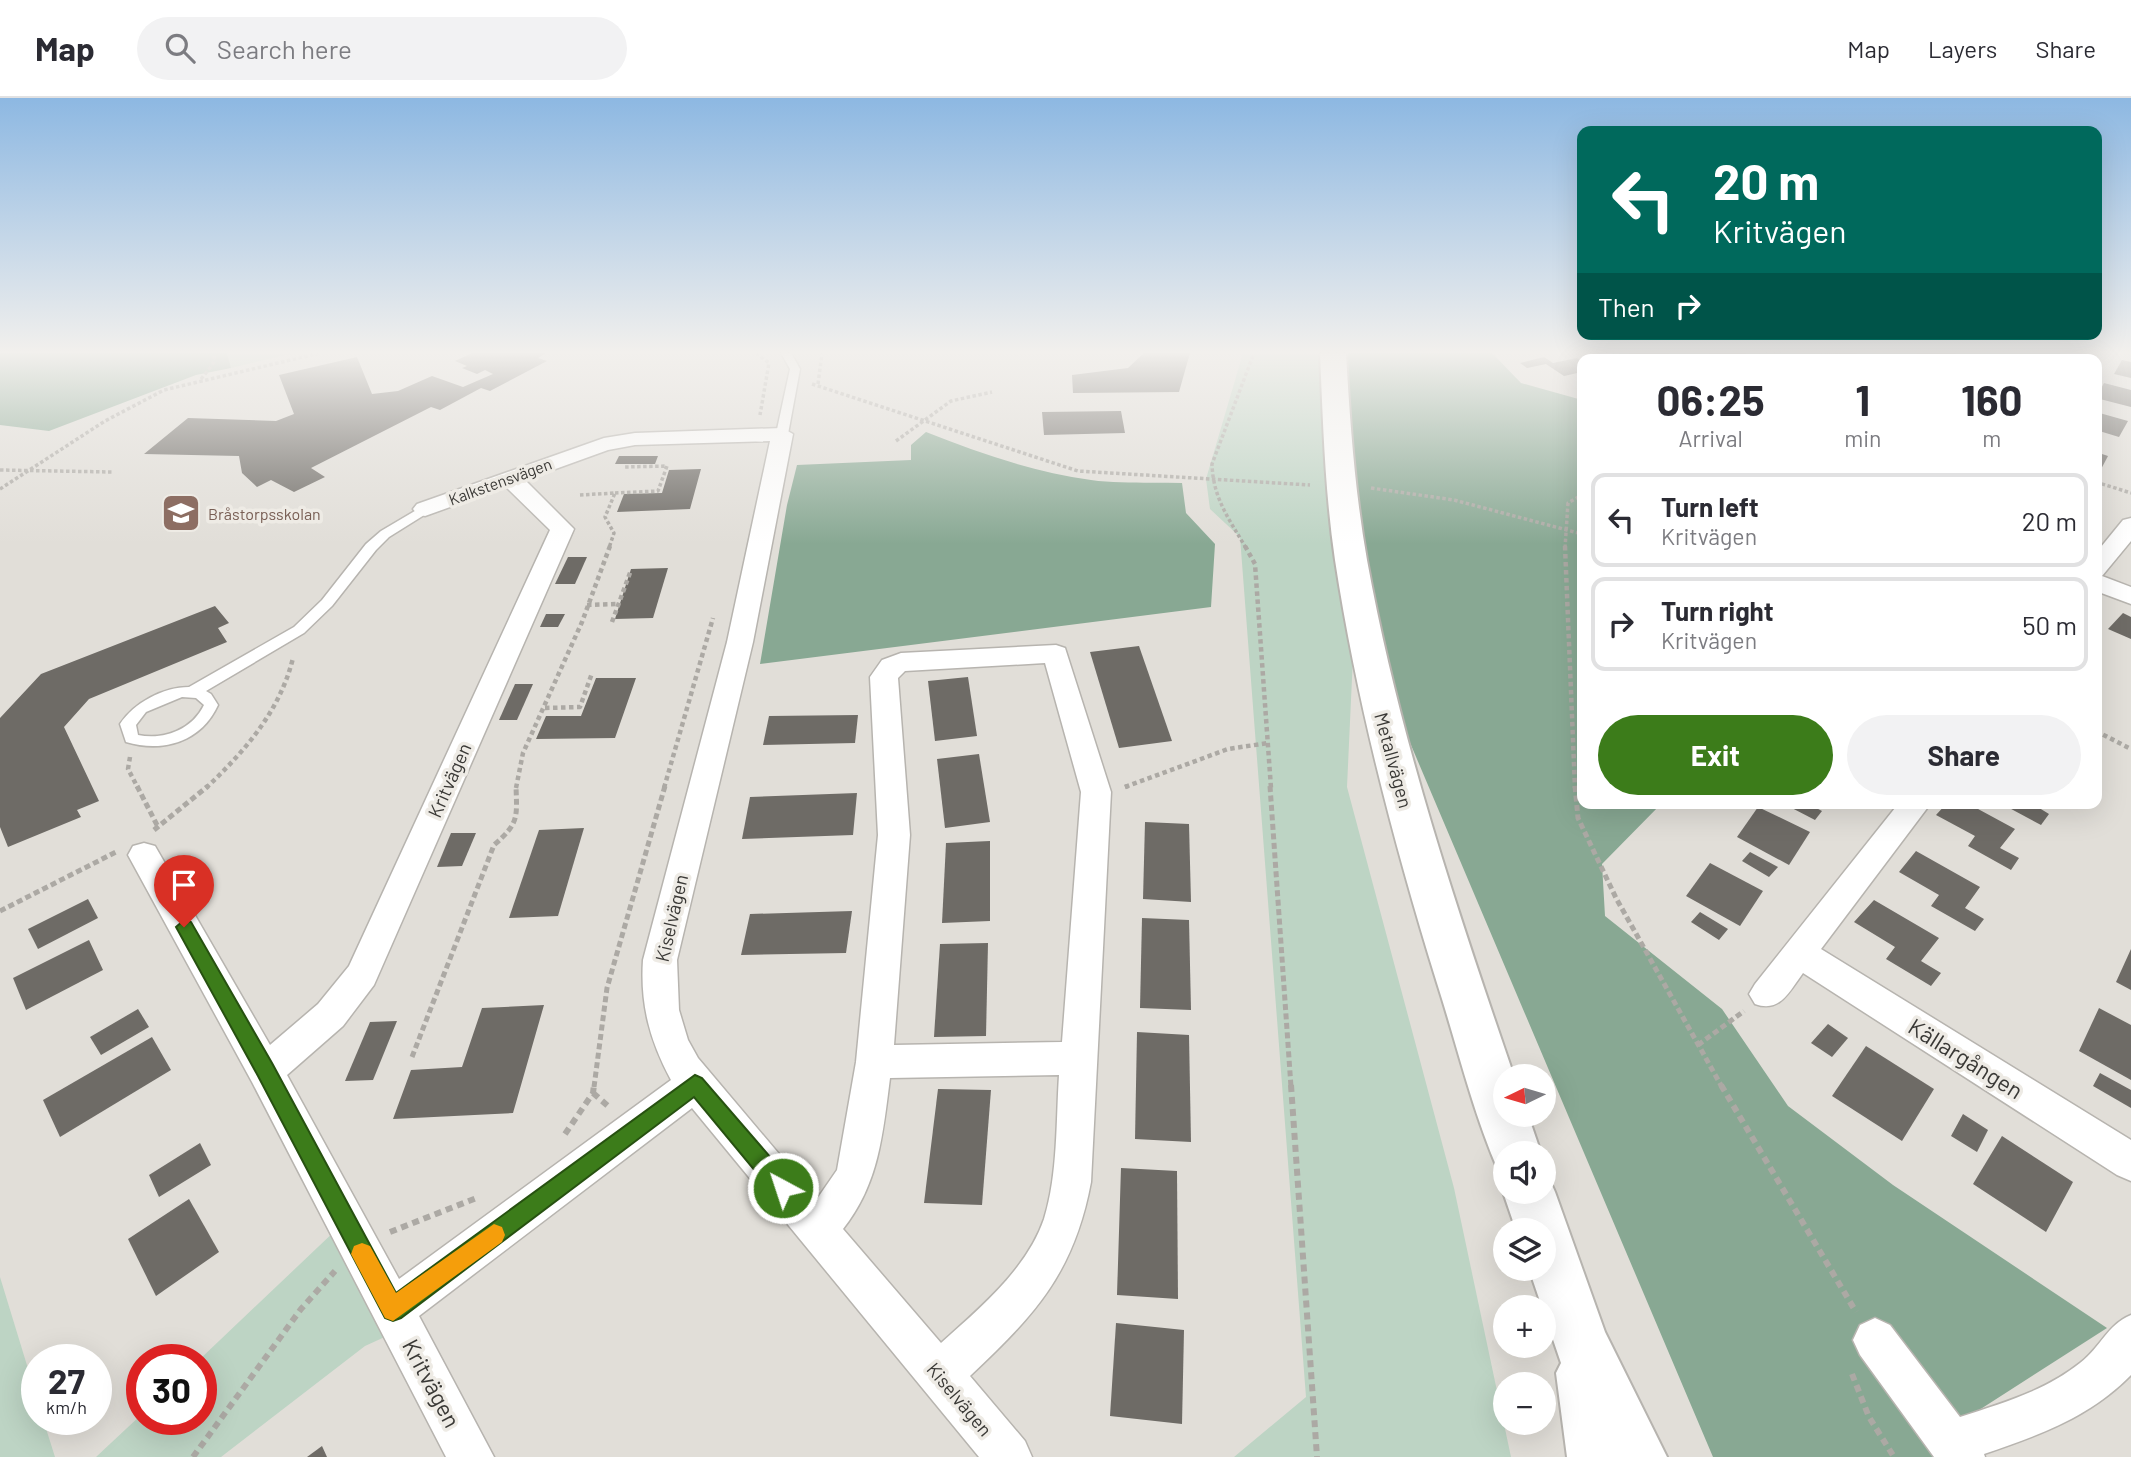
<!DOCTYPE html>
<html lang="en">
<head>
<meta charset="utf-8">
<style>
  body { margin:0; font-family:Barlow,sans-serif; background:#f2f2f3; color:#2b2b33; height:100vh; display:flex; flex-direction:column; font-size:26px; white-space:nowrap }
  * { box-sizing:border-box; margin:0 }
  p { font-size:23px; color:#7c7c81 }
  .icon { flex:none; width:38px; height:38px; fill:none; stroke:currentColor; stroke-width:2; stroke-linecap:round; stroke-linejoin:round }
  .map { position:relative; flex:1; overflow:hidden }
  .sheet { position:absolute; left:1577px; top:256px; width:525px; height:455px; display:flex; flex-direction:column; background:#fff; border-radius:14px; box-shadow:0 7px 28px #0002 }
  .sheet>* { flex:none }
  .top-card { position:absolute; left:1577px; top:28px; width:525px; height:214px; border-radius:14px; box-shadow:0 7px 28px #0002; background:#00695c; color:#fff; overflow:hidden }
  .needle { width:46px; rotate:265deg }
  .buttons { position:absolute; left:1493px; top:966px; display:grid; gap:14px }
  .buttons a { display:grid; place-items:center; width:63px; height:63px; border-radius:50%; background:#fff; box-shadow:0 7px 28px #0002; font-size:35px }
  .speed { position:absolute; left:21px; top:1246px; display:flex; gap:14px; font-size:35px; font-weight:700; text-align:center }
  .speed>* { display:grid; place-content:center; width:91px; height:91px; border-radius:50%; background:#fff; box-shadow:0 7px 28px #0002; line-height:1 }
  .speed small { font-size:18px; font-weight:400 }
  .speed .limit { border:10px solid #d22; background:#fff; color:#111 }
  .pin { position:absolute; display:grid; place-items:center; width:60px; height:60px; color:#fff; margin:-72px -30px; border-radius:50% 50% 50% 0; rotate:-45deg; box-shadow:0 0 7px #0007 }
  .pin .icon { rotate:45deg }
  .me { position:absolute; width:77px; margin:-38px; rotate:320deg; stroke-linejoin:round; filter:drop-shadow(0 0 5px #0008) }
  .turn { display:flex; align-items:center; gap:24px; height:147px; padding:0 21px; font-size:32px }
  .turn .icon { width:91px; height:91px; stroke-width:2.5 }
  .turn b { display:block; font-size:49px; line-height:60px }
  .then { display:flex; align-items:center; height:66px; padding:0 21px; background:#0003; gap:14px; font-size:26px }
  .eta { display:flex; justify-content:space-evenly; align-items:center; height:119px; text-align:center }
  .eta b { font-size:42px; font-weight:700; line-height:49px }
  .button { display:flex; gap:14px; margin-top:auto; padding:14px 21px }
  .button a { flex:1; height:80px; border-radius:42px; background:#3c7c1a; color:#fff; font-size:28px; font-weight:700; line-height:80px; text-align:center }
  .button a+a { background:#f2f2f3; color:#2b2b33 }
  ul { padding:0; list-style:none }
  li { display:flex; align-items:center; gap:21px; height:94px; margin:0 14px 10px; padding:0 7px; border:4px solid #e1e1e2; border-radius:14px }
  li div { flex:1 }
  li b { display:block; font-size:26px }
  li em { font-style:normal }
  header { display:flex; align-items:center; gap:42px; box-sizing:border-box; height:98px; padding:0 35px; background:#fff; border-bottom:2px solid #e1e1e2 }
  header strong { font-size:33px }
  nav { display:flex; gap:38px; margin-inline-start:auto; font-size:24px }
  .search { width:490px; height:63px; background:#f2f2f3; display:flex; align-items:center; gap:18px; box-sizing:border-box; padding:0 24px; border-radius:38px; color:#7c7c81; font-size:26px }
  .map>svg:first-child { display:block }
  .green { fill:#bdd4c4 }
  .forest { fill:#88a893 }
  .building { fill:#6e6b66 }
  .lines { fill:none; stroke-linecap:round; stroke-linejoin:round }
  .lane-casing { stroke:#b7b4af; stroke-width:3 }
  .street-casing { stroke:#b7b4af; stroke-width:3 }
  .primary-casing { stroke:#b7b4af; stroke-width:4 }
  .path-far3 { stroke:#aca9a4; stroke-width:3.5; stroke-dasharray:3.5 2.5; stroke-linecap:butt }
  .path-far2 { stroke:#aca9a4; stroke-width:4.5; stroke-dasharray:4.5 3.5; stroke-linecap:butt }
  .path-far1 { stroke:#aca9a4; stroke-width:5; stroke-dasharray:6 3.5; stroke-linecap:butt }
  .path { stroke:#aca9a4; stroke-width:6; stroke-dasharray:7 5; stroke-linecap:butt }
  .lane { fill:#fff; fill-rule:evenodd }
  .street { fill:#fff; fill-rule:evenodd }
  .primary { fill:#fff; fill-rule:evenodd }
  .route { fill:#3c7c1a; stroke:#275111; stroke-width:2 }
  .slow { fill:#f59e0b }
  .labels { text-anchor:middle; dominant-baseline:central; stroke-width:7; stroke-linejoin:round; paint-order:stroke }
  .far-street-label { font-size:16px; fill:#3a3936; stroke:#eeebe5 }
  .far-education-label { font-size:16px; fill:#785e54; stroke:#eeebe5; text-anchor:start }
  .street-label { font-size:19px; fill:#3a3936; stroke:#eeebe5 }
  .near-street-label { font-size:23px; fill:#3a3936; stroke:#eeebe5 }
</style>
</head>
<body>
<header>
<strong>Map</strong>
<div class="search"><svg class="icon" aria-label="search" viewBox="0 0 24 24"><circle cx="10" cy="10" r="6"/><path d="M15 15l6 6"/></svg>Search here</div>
<nav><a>Map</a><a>Layers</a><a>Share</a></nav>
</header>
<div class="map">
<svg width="2131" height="1359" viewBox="0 0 2131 1359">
  <rect width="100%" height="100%" fill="#e1ded8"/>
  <!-- green -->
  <g class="green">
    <polygon points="227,255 294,255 231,270"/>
    <polygon points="1243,255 1321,255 1355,515 1347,689 1454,1090 1511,1359 1234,1359 1306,1299 1240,439 1210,411 1206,381"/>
    <polygon points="338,1130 400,1232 365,1248 221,1359 96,1359 142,1316 142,1321 201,1321 201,1262 199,1262"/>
    <polygon points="0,1179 37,1300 37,1321 43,1321 55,1359 0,1359"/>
  </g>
  <!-- forest -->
  <g class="forest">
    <polygon points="0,255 227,255 231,270 196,277 49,333 0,327"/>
    <polygon points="1345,255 1492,255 1521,285 1582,302 1582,705 1662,705 1602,766 1605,818 1722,911 1788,1008 1893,1087 2107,1230 1948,1332 1962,1359 1713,1359 1355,515"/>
    <path d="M926,334C979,355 1033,374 1091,382C1120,386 1152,384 1182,385L1186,415L1215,446L1211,509L760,566L787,407L797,367L911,362V347Z"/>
  </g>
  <!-- building -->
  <g class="building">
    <polygon points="472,255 546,255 538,260 547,263 490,293 481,290 440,312 431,309 311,370 325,379 294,394 271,382 257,389 242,375 239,358 144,356 188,320 276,323 294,316 279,277 357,259 372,296 398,293 432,278 463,289 493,276 485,272 477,276 462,270 467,268 455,263"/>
    <polygon points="1144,255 1190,255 1179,294 1073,295 1072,277 1128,270"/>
    <polygon points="1628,255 1668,255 1677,261 1637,261"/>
    <polygon points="1708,255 1746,255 1751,261 1713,261"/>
    <polygon points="1856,255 1860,257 1854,261 1819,261 1805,256"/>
    <polygon points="1916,255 1956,255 1961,260 1922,261"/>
    <polygon points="1544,259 1553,265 1577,260 1582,263 1582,274 1564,278 1546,266 1527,270 1520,265"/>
    <polygon points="2122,262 2131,264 2131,280 2114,276"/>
    <polygon points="2104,285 2131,292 2131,309 2096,300"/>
    <polygon points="1121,313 1125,335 1044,337 1042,314"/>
    <polygon points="2096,314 2128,323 2119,339 2096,332"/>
    <polygon points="2096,354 2108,358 2099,375 2096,374"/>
    <polygon points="619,358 658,358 655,366 615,366"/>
    <polygon points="701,371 690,411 617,414 624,396 662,395 669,372"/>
    <polygon points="568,459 587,459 575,486 555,486"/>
    <polygon points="668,470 653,520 615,521 631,471"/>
    <polygon points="215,508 229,525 218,530 227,544 89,601 64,629 99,703 77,712 81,719 8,749 0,729 0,620 41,576"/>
    <polygon points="2123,515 2131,519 2131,541 2108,531"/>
    <polygon points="546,516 565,516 558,529 540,529"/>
    <polygon points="1139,548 1172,643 1119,650 1090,554"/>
    <polygon points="968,579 977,638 935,643 928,583"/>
    <polygon points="596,580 636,580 615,640 536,641 546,618 581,618"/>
    <polygon points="515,586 533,586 517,622 499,622"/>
    <polygon points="858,617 855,645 763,647 769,618"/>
    <polygon points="979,656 990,724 945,730 937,661"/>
    <polygon points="857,695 853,737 742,741 750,699"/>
    <polygon points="1790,705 1807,705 1822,713 1815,722 1788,708"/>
    <polygon points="1947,705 1967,705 2015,731 2000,750 2019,760 2011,772 1968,748 1975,738 1936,717"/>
    <polygon points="2000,705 2031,705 2049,716 2041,727"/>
    <polygon points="1758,709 1810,734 1789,767 1737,739"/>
    <polygon points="1145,724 1189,726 1191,804 1143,801"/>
    <polygon points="584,730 558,818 509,820 539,732"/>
    <polygon points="451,735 476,735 462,768 437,769"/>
    <polygon points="990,743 990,823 942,825 946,745"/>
    <polygon points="1916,753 1980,789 1965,810 1984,821 1975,833 1931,808 1939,797 1899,774"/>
    <polygon points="1750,754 1778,769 1769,779 1742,763"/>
    <polygon points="1710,765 1763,793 1740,828 1686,798"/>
    <polygon points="88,801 98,820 38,851 28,831"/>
    <polygon points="1874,802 1939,840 1921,863 1941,875 1931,888 1886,861 1895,849 1854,824"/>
    <polygon points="852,813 846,855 741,857 750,816"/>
    <polygon points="1700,814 1728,831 1719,842 1691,824"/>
    <polygon points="1142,820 1189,822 1191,912 1140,910"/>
    <polygon points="89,842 103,872 26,912 13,880"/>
    <polygon points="988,845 986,938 934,939 940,846"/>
    <polygon points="2131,851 2131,892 2116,884"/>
    <polygon points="544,907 513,1015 393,1021 411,972 462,969 482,910"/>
    <polygon points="2099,910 2131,927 2131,982 2079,953"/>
    <polygon points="138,911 149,929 101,957 90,939"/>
    <polygon points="397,923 373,982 345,983 370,924"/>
    <polygon points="1828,926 1848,940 1832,959 1811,945"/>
    <polygon points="1137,934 1189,937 1191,1044 1135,1041"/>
    <polygon points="152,939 171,972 60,1039 43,1002"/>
    <polygon points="1866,948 1934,991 1902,1043 1832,998"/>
    <polygon points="2100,975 2131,992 2131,1010 2093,988"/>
    <polygon points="938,991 991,992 982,1107 924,1105"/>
    <polygon points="1963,1016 1988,1032 1977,1054 1951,1038"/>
    <polygon points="2002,1038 2073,1084 2046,1134 1973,1086"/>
    <polygon points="200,1045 211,1067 159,1099 149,1077"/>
    <polygon points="1121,1070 1177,1073 1178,1201 1117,1197"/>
    <polygon points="189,1101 219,1154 156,1198 128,1141"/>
    <polygon points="1116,1225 1184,1232 1182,1326 1110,1318"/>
    <polygon points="322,1348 327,1359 307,1359"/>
  </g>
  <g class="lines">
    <!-- lane casing -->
    <g class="lane-casing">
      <g id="lane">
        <polygon points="781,255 791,255 800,271 788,336 782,339 776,336 790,271"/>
        <path d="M425,407L429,408V414L389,439L376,452L332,508L304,535L206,593L211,596L218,607C201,644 163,655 126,644L120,626C134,605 163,589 189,589L294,529L322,502L366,446L381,433ZM182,599L196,600L204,607C192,632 164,642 138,637L136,627L146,614Z"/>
      </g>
    </g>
    <!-- street casing -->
    <g class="street-casing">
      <g id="street">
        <polygon points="1589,255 1612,255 1617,261 1594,261"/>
        <polygon points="1760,255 1782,255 1787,261 1764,261"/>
        <path d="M782,330L793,336L753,544L677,862L679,912L688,942L698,960L817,1101L837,1072L856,964L878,737L870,579L882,562L901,555L1056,547L1065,550L1111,694L1091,1084C1074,1175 1035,1217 970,1278L1025,1343L1032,1359H979L692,1010L419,1218L494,1359H446L252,984L128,757L133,748L144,745L155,748L270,947L318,906L349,868L550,432L506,389L425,418L417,416L413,411L417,406L604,340L635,335ZM770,343L727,544L643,862C640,907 650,943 671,982L399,1181L287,977L343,928L374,887L574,431L525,382L608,352L635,347ZM1045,565L1081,694L1062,944L894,947L910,737L898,580L905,573ZM1059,977C1056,1023 1058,1076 1044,1121C1027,1171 979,1211 941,1245L843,1131C879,1086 883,1035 890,980Z"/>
        <polygon points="2131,420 2131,443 2102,478 2131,489 2131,506 2096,493 2096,455 2123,422"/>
        <path d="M1899,705H1931L1821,851L2131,1042V1083L2117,1077L1803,875C1789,894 1780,915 1755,906L1749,896L1755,886Z"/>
        <path d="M2131,1217V1277C2090,1319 2038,1338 1984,1356L1985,1359H1934L1860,1257L1853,1242L1860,1227L1875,1220L1890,1227L1960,1319C2002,1305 2045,1293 2080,1265C2101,1249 2107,1227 2131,1217Z"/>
      </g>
    </g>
    <!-- primary casing -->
    <g class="primary-casing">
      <g id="primary">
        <path d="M1320,255H1346C1350,325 1355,394 1367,462C1399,639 1456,809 1514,978H1505V1017H1528L1541,1055H1505V1074L1498,1072C1472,1012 1457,947 1437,885C1394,746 1357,606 1335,462C1325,394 1323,325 1320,255Z"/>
        <polygon points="1544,1075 1547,1076 1555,1094 1605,1234 1667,1359 1567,1359 1556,1275 1561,1265 1529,1171 1544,1171 1544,1132 1516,1132 1503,1094 1505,1090 1505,1094 1544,1094"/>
      </g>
    </g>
    <!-- path-far3 -->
    <g class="path-far3">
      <polyline points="756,255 769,265 760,317"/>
      <polyline points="1908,261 1909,255"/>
      <polyline points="2041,261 2045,255"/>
      <polyline points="201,281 213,266 215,255"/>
      <polyline points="812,286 1078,373 1310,387"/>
      <polyline points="818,286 822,255"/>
      <polyline points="896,343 951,303 992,294"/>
      <polyline points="0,372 112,374"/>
      <polyline points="2096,384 2131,395"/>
      <polyline points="1371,390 1454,402 1582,436"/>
      <polyline points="0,391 105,323 164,292 320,255"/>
      <polyline points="615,395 658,393 667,368 624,369"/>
      <polyline points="580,397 615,395 605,419 614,435 609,450"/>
      <path d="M1246,450C1229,421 1213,400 1212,366L1254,255"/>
      <polyline points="1565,450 1568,405 1582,397"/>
    </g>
    <!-- path-far2 -->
    <g class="path-far2">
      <polyline points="1245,448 1255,466 1271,690"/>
      <polyline points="1565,448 1575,690"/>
      <polyline points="587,507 618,506"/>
      <polyline points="612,524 631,472"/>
      <polyline points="545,610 580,609 592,575"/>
      <polyline points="2096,633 2131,651"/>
      <polyline points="130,659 128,671 138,690"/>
      <polyline points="1125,689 1228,651 1268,645"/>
      <path d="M206,690C245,653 280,613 293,560"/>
      <polyline points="516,690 523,655 582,524 610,448"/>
      <polyline points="664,690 713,520"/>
    </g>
    <!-- path-far1 -->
    <g class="path-far1">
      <polyline points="137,688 158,729"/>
      <polyline points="1270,688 1291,989"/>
      <polyline points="1575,688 1578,720 1616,800 1722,989"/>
      <polyline points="1125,689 1128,688"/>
      <polyline points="154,732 208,688"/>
      <polyline points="0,813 116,754"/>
      <polyline points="1698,947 1744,913"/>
      <path d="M412,959L494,747C519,725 517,720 516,688"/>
      <polyline points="594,989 607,890 665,688"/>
    </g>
    <!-- path -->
    <g class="path">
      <polyline points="1291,987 1317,1359"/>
      <polyline points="1721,987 1856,1214"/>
      <polyline points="593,995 608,1008"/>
      <polyline points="565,1036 593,995 594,987"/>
      <polyline points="390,1134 479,1099"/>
      <polyline points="1852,1276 1869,1319 1894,1359"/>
      <polyline points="193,1359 301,1211 335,1173"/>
    </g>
    <!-- lane -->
    <use href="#lane" class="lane"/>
    <!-- street -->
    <use href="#street" class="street"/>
    <!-- primary -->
    <use href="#primary" class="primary"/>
  </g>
  <!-- sky -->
  <linearGradient id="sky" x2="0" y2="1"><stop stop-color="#8db8e2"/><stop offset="0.57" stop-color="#f2f0ed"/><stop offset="1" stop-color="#f2f0ed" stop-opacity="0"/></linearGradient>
  <rect width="2131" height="446" fill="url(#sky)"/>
  <!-- route -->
  <polygon class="route" points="184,822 191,824 272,965 396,1195 695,977 702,980 790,1082 793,1090 790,1097 783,1100 775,1097 694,999 401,1220 393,1223 385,1220 258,978 176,829"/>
  <!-- slow -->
  <polygon class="slow" points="494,1126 502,1129 505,1137 502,1144 393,1223 385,1220 351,1156 354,1148 362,1145 370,1148 396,1195"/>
  <!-- icons -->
  <defs>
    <g id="school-square" transform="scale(2.0125)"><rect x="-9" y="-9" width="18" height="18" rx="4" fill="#8d6e63" stroke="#eeebe5"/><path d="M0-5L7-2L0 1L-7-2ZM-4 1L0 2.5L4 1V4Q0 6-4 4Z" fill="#fff"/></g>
  </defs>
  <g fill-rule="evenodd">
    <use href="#school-square" x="181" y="415"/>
  </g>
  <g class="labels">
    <!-- far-street labels -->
    <g class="far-street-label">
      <text transform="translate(500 383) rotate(-20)">Kalkstensvägen</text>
    </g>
    <!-- far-education labels -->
    <g class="far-education-label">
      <text x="208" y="415">Bråstorpsskolan</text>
    </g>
    <!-- street labels -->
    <g class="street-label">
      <text transform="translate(1394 662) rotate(75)">Metallvägen</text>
      <text transform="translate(449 682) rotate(-66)">Kritvägen</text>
      <text transform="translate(671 820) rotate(-77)">Kiselvägen</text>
      <text transform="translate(960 1301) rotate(50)">Kiselvägen</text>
    </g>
    <!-- near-street labels -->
    <g class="near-street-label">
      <text transform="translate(1966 960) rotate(32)">Källargången</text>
      <text transform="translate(432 1285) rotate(62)">Kritvägen</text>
    </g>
  </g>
</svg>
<div class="buttons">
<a><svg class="needle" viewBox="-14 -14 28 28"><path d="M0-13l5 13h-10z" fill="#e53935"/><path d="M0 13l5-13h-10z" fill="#7c7c81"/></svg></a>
<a><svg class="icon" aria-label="sound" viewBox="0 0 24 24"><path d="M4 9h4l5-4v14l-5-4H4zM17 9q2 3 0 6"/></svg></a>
<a><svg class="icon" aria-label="layers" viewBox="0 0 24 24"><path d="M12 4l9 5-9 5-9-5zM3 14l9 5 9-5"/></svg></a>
<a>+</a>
<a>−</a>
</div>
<div class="speed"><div>27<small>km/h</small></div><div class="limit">30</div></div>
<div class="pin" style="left:184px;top:829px;background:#d93025"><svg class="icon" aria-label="arrive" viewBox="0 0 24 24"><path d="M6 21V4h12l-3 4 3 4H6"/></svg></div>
<svg class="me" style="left:783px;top:1090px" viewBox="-20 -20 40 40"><circle r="17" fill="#3c7c1a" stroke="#fff" stroke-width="3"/><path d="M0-11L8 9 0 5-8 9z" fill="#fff"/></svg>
<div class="top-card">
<div class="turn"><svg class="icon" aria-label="left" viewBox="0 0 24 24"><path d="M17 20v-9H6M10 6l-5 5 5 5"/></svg><div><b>20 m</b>Kritvägen</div></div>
<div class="then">Then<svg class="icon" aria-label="right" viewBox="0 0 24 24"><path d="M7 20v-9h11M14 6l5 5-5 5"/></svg></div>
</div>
<section class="sheet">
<div class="eta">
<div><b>06:25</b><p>Arrival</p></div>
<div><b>1</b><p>min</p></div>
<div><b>160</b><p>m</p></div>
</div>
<ul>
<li><svg class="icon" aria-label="left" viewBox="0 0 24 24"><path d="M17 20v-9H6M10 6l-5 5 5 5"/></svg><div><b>Turn left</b><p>Kritvägen</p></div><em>20 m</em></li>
<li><svg class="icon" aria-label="right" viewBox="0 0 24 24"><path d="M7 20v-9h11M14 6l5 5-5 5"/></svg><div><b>Turn right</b><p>Kritvägen</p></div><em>50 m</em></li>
</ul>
<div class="button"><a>Exit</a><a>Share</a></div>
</section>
</div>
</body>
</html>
